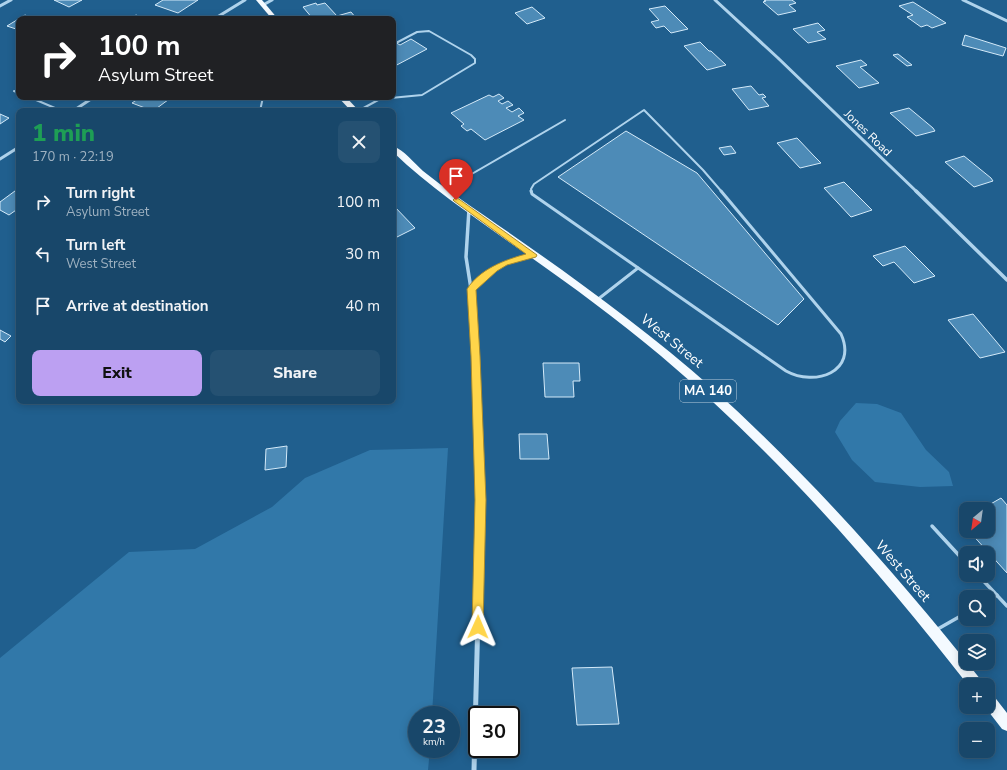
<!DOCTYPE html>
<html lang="en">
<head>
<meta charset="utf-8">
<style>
  body { margin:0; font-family:"Nunito Sans",sans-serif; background:#255172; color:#f1f3f6; height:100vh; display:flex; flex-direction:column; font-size:15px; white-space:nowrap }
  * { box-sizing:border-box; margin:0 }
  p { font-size:13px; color:#9fb2c1 }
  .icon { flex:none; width:22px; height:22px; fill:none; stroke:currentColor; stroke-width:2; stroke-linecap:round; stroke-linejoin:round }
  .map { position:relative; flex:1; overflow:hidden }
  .panel { position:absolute; left:16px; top:108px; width:380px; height:296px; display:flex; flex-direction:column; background:#18476a; border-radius:8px; box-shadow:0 2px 10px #0003,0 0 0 1px #365f7e }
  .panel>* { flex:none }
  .top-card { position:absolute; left:16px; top:16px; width:380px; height:84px; border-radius:8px; box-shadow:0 2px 10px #0003,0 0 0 1px #365f7e; background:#202124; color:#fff; overflow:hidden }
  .needle { width:26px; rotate:209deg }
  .tools { position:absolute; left:959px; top:502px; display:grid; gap:8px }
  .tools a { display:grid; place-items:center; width:36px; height:36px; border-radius:8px; background:#18476a; box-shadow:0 2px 10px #0003,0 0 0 1px #365f7e; font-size:20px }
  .speed { position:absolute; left:408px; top:706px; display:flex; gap:8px; font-size:20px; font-weight:700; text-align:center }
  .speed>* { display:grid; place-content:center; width:52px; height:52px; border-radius:50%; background:#18476a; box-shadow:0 2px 10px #0003,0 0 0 1px #365f7e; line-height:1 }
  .speed small { font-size:10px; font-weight:400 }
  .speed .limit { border:2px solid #111; border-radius:6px; background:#fff; color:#111 }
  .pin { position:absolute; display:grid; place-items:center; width:34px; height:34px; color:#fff; margin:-41px -17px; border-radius:50% 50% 50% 0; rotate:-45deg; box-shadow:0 0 4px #0007 }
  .pin .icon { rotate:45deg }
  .me { position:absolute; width:44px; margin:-22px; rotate:1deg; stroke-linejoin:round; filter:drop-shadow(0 0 3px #0008) }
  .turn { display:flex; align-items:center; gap:14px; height:84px; padding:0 16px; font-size:18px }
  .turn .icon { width:52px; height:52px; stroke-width:2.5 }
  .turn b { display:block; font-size:28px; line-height:34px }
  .round { display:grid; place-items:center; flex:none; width:42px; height:42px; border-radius:8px; background:#255172 }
  .headline { display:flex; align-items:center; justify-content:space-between; height:68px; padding:0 16px }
  h1 { font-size:24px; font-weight:800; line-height:30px; color:#1e9e55 }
  .primary-button { display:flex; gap:8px; margin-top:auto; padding:8px 16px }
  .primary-button a { flex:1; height:46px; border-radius:8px; background:#bca0f2; color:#111; font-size:16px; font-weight:800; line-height:46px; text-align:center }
  .primary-button a+a { background:#255172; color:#f1f3f6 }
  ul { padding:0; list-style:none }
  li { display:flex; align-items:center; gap:12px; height:52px; padding:0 16px }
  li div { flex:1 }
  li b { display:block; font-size:15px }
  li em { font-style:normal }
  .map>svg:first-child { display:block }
  .green { fill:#3178a9 }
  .building { fill:#4d8bb7; stroke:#d4eaf9 }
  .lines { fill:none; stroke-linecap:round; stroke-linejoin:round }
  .service-far2 { stroke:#afd3ec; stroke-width:2 }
  .service-far1 { stroke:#afd3ec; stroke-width:3 }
  .service { stroke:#afd3ec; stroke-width:3.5 }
  .minor-far2 { stroke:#afd3ec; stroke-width:3 }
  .minor-far1 { stroke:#afd3ec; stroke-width:3.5 }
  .minor { stroke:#afd3ec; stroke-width:5 }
  .primary { fill:#f4faff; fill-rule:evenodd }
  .route { fill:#ffd54a; stroke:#a68a30 }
  .labels { text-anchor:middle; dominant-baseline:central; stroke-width:4; stroke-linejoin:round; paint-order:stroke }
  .far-street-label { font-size:12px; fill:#fff; stroke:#205f8e }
  .shield { fill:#205f8e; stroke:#bccfdd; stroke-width:1 }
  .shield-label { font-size:13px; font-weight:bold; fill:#fff }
  .street-label { font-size:14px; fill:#fff; stroke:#205f8e }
</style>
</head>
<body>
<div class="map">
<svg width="1007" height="770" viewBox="0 0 1007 770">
  <rect width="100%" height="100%" fill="#205f8e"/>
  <!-- green -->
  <g class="green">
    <polygon points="856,403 877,404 901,413 926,450 949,472 953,486 920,487 875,482 852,460 835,432 840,421"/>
    <polygon points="448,448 432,715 417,715 417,749 430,749 428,770 0,770 0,658 129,552 195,549 272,507 305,478 370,450"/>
  </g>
  <!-- building -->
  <g class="building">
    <polygon points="54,0 82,0 69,7"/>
    <polygon points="163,0 198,0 178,13 155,5"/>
    <polygon points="764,0 792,0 796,3 789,5 796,11 778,15 763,2 766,1"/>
    <polygon points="913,2 946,23 932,28 927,25 921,27 907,17 913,15 899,6"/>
    <polygon points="316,3 317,5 325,3 337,16 351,12 356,18 313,19 303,7"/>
    <polygon points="665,6 688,29 671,33 664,26 656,28 651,22 659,20 649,9"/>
    <polygon points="532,7 545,18 527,24 515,13"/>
    <polygon points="25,15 36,19 19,19 19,30 7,26"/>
    <polygon points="136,15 147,19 129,19"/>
    <polygon points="818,23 825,30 817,32 826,39 808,43 793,29"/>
    <polygon points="965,35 1006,48 1003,56 962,45"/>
    <polygon points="411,39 427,49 393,67 393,41 400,45"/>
    <polygon points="700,42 709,51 711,51 726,65 707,70 684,46"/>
    <polygon points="898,54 912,65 907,66 893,55"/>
    <polygon points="861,60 867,65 860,67 879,83 859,88 836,66"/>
    <polygon points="751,86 759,95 763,94 766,97 762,98 769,106 749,110 732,89"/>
    <polygon points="499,94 504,98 498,101 502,104 508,101 513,105 506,108 512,112 519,108 524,113 518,116 524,120 485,140 471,129 467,131 461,126 464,124 451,113 489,95 493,97"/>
    <polygon points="141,97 172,97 153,111 132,103"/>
    <polygon points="909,108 933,128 935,131 916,136 890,113"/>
    <polygon points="0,114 9,118 0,124"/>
    <polygon points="626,131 697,173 804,299 778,325 558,177"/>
    <polygon points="797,138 814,156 821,163 800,168 777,143"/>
    <polygon points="731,146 736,153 724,155 719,148"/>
    <polygon points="964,156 991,178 993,181 974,187 945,162"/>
    <polygon points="844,182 872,210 851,217 824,188"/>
    <polygon points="19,188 19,208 9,215 0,210 0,202"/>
    <polygon points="393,205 415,228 393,239"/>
    <polygon points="905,246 935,276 914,283 894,262 883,266 873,256"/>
    <polygon points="973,314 995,340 1005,352 980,358 948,320"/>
    <polygon points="0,330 11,336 5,342 0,339"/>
    <polygon points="543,363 579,363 580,381 573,381 574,397 545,397"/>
    <polygon points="519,434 547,434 549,459 520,459"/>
    <polygon points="287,446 286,467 265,470 266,449"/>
    <polygon points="1001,498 1007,505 1007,573 969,531 988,531 988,509 982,509"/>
    <polygon points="612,667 619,724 577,725 572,668"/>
  </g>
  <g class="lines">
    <!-- service-far2 -->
    <g class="service-far2">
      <polyline points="14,91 19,93"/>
      <polyline points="29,97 62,111"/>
      <polyline points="260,111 263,97"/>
      <polyline points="358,111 380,99 422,95 475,63 475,59 471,55 429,31 417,32 396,43"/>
      <polyline points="444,190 565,120"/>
      <polyline points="532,192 531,189 534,184 644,110 703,170 722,192"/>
    </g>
    <!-- service-far1 -->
    <g class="service-far1">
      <path d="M531,191L532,194L786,371C815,387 858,372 841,334L721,191"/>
      <polyline points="597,300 638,268"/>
      <polyline points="19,344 19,346"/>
    </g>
    <!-- service -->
    <g class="service">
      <polyline points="932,526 966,563"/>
      <polyline points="978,575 1007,606"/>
      <polyline points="988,601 997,595"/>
      <polyline points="936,630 966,613"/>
    </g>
    <!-- minor-far2 -->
    <g class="minor-far2">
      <polyline points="715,0 778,58 917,192"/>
      <polyline points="963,0 1007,21"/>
      <polyline points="263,5 272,0"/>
      <polyline points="0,6 11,0"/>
      <polyline points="214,19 245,0"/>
      <polyline points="73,111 94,97"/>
      <polyline points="0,159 19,147"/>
    </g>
    <!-- minor-far1 -->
    <g class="minor-far1">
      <polyline points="916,191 1007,280"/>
      <polyline points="469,209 466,257 471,289 476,356 479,443"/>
      <polyline points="471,289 494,269 504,263 534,255"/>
    </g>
    <!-- minor -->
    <polyline class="minor" points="474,770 481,500 479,442"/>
    <!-- primary -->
    <g class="primary">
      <polygon points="256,0 262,0 278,19 272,19"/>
      <polygon points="338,97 346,97 359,111 351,111"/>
      <path d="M393,146C404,150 414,163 423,171C443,187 464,202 485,216C563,270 641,325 712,388C811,477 899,577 981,680L982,685H968C875,566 776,453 661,356C612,315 561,278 509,242C469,213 428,186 393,152Z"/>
      <polygon points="988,693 993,695 1007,713 1007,731 1002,729 985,707 988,707"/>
    </g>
  </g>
  <!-- route -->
  <path class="route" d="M456,197L537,255L536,257L507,265L497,271L476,290L480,356L486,500L483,627L481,631L478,633L474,631L472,627L475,500L471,356L467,289C480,269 504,260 526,254L454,201L453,200Z"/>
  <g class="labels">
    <!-- far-street labels -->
    <g class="far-street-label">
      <text transform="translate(868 133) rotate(44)">Jones Road</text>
    </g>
    <!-- shield labels -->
    <rect class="shield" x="680" y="380" width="56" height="22" rx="3"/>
    <g class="shield-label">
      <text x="708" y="391">MA 140</text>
    </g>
    <!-- street labels -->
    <g class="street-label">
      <text transform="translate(672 341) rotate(39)">West Street</text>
      <text transform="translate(903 571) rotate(49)">West Street</text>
    </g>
  </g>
</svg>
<div class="tools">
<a><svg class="needle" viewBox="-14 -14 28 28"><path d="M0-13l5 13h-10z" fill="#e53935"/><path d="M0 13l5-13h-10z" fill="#9fb2c1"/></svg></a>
<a><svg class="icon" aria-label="sound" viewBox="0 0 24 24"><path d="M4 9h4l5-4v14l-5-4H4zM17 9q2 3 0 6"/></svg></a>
<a><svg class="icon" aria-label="search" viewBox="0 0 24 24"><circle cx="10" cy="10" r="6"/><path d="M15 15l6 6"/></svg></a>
<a><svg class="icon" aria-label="layers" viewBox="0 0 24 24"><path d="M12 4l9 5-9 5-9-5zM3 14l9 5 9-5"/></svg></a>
<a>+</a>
<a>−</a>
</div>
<div class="speed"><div>23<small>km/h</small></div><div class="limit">30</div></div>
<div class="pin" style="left:456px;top:200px;background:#d93025"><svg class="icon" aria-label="arrive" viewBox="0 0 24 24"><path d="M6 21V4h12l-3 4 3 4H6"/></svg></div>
<svg class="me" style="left:478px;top:627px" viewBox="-20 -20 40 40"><path d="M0-17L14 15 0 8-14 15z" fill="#ffd54a" stroke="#fff" stroke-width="4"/></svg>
<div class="top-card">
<div class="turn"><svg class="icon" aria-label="right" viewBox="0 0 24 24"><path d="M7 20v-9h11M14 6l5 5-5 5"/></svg><div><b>100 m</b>Asylum Street</div></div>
</div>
<section class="panel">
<div class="headline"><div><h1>1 min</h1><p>170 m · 22:19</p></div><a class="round"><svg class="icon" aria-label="close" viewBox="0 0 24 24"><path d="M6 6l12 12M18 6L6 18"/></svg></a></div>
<ul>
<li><svg class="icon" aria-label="right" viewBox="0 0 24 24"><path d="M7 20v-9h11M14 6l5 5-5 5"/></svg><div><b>Turn right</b><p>Asylum Street</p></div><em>100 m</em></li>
<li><svg class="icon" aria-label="left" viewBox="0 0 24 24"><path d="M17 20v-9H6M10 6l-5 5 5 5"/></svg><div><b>Turn left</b><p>West Street</p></div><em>30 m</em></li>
<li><svg class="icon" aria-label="arrive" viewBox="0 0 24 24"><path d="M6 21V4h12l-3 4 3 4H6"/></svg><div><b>Arrive at destination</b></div><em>40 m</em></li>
</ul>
<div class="primary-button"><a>Exit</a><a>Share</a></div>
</section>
</div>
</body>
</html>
